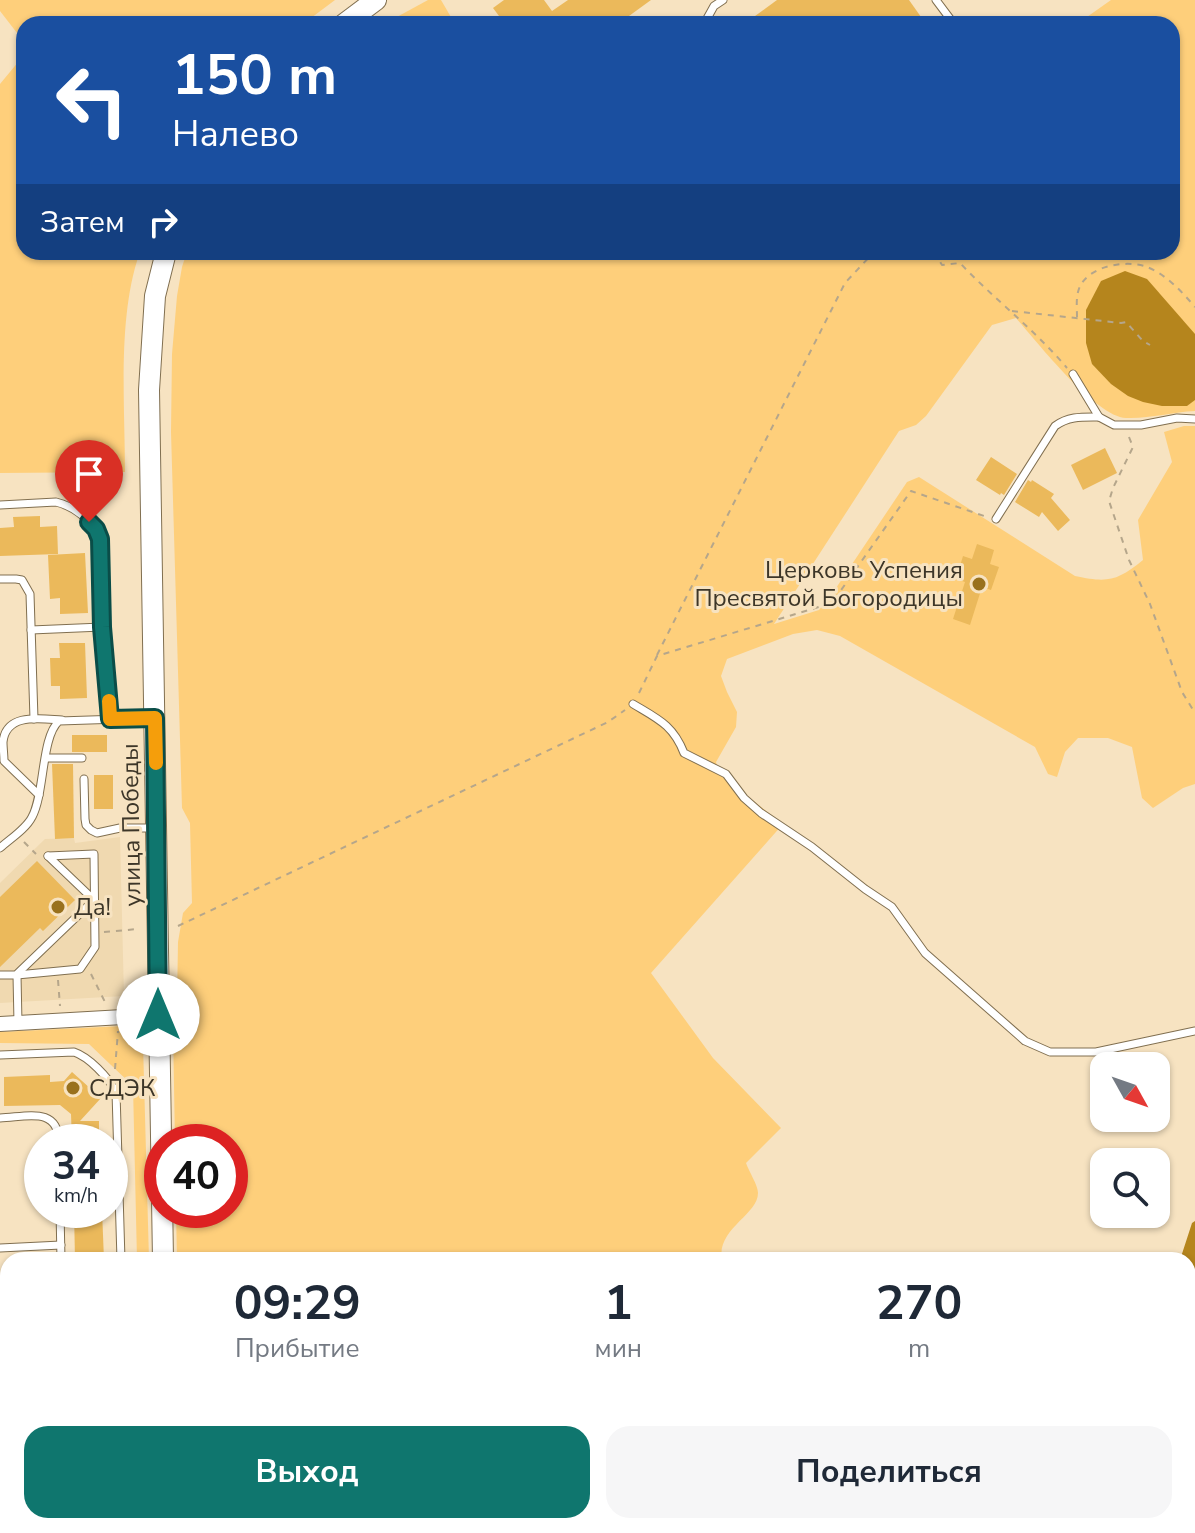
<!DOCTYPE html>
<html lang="ru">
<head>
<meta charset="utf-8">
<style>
  body { margin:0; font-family:"Nunito Sans",sans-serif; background:#f6f6f7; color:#1f2937; height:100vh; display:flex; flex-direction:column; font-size:30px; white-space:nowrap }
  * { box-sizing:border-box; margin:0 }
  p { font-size:26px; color:#747a83 }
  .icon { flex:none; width:44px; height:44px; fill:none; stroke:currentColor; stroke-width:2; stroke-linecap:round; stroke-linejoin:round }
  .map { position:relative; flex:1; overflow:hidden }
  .drawer { position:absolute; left:0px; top:1252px; width:1196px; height:282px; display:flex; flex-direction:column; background:#fff; border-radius:24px 24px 0 0; box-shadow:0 2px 6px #0004 }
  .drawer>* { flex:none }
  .top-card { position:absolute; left:16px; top:16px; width:1164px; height:244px; border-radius:24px; box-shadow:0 2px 6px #0004; background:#1a4fa0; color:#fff; overflow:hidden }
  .needle { width:52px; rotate:130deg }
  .controls { position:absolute; left:1090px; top:1052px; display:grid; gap:16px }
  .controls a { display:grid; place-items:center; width:80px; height:80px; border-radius:16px; background:#fff; box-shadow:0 2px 6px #0004; font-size:40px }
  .speed { position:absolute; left:24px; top:1124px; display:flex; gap:16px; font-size:40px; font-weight:700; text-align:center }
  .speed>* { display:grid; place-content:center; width:104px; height:104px; border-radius:50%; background:#fff; box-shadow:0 2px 6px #0004; line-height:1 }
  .speed small { font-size:20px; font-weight:400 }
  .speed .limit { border:12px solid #d22; background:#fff; color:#111 }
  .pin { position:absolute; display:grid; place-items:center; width:68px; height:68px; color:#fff; margin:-82px -34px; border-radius:50% 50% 50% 0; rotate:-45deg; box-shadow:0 0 8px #0007 }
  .pin .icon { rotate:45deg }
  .me { position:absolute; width:88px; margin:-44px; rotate:0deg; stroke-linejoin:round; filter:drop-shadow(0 0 6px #0008) }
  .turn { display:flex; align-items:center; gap:28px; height:168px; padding:0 24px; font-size:36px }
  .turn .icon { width:104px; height:104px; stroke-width:2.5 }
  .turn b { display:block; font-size:56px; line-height:68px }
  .then { display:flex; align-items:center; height:76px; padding:0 24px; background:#0003; gap:16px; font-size:30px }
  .eta { display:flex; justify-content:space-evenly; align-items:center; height:136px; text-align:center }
  .eta b { font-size:48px; font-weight:700; line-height:56px }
  .primary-button { display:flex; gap:16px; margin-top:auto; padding:16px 24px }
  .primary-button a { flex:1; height:92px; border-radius:24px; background:#0f766e; color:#fff; font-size:32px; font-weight:700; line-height:92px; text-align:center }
  .primary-button a+a { background:#f6f6f7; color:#1f2937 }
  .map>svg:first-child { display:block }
  .built { fill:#f0d9b0 }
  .green { fill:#fecf7b }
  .water { fill:#b5851d }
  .building { fill:#ebb95b }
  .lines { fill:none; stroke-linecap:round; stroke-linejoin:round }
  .lane-casing { stroke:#806f50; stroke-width:9 }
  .street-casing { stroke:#806f50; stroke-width:16 }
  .secondary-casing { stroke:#806f50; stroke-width:22 }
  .path { stroke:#b5a68b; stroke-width:2; stroke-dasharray:6 6; stroke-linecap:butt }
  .lane { stroke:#fff; stroke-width:7 }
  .street { stroke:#fff; stroke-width:14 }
  .secondary { stroke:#fff; stroke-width:20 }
  .route-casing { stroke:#0a4d48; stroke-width:20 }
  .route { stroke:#0f766e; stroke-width:14 }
  .slow { stroke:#f59e0b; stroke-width:14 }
  .poi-dot { fill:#99711d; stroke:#f7e3c1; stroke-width:3 }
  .labels { text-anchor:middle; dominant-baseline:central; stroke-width:6; stroke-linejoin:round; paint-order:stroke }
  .poi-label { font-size:24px; fill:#3d3628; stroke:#f7e3c1; text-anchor:start }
  .street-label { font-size:24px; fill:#3d3628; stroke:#f7e3c1 }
</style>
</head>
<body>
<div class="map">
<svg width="1195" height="1533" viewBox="0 0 1195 1533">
  <rect width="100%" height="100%" fill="#f7e3c1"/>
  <!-- built -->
  <polygon class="built" points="120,837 124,996 0,1003 0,883 45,839 74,838 75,843"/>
  <!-- green -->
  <g class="green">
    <polygon points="0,0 335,0 303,24 24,24 24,42 0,11"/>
    <polygon points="428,0 441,0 455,24 384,24"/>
    <path d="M1111,0H1195V411C1172,412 1149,419 1126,418C1096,417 1037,342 1016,318L992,325L926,416L916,425L899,431L774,624L819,610L830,597L907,482L919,477L1075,576C1108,583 1117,581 1143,560L1138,520L1172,462L1164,432L1184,426H1195V784L1183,788L1153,808L1142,798L1132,747L1108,738H1078L1065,752L1057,777L1048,774L1035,747L840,636L817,630L793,634L727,659L721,676L727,692L737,712L736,727L716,762L720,775L783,824L651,973L713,1058L781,1128L746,1163C749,1172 758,1185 758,1193C758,1215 716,1229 722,1260H606C597,1254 580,1253 571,1260H177L176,1210H230V1142H175L173,1029L177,1001L178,942L183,913L192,903L190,823L182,808L171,432L172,354L177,296L182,267L187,252H1172V24H1077Z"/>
    <path d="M24,55V252H140C117,316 125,404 125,472L0,473V84Z"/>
    <path d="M123,1026C133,1029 139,1033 143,1044L149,1260H137L133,1086L89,1044L0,1043V1032Z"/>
    <polygon points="8,1436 8,1525 0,1526 0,1437"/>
    <polygon points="72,1526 129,1526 129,1533 73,1533"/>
    <polygon points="183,1526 522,1526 523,1533 183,1533"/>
  </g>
  <!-- water -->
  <g class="water">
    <polygon points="1125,271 1147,279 1195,334 1195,400 1187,406 1162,406 1143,402 1128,396 1111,384 1092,364 1086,343 1086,310 1101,281"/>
    <polygon points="1195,1221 1195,1346 1188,1349 1188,1260 1180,1260 1192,1223"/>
  </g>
  <!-- building -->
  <g class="building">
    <polygon points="504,0 544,0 552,11 568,0 651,0 618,24 505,24 493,8"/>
    <polygon points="777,0 909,0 926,24 744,24"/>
    <polygon points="1105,448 1117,473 1083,490 1071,465"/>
    <polygon points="991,457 1017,474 1004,495 1001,493 1000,495 976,480"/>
    <polygon points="1028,480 1031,482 1032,480 1054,494 1051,498 1070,520 1058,531 1042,512 1039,517 1015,502"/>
    <polygon points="40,516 40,527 57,526 58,554 0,556 0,528 14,527 13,517"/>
    <polygon points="977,544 994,550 990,564 999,567 991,590 982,587 970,625 953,619 965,582 956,579 963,556 972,559"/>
    <polygon points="85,553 88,613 60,614 60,598 50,599 48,555"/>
    <polygon points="59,643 85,643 87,698 60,699 60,686 51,686 50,658 60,658"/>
    <rect x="72" y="735" width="35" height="17"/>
    <polygon points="52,764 73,764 74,838 55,839"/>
    <rect x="94" y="775" width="19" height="34"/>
    <polygon points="37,861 75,900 43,931 40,928 0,967 0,897"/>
    <polygon points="72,1072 101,1098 80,1121 99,1121 99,1142 72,1142 71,1114 60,1105 4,1106 4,1077 50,1075 50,1082 64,1081"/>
    <polygon points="74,1210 102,1210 104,1260 75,1260"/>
  </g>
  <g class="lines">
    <!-- lane casing -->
    <g class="lane-casing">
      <g id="lane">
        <polyline points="936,0 954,24"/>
        <polyline points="704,24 714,6 723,0"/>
        <polyline points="1073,374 1099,417 1114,425 1141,425 1177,418 1195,419"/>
        <path d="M0,505L56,502C76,507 92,521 100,539L102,627L110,719"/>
        <path d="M996,519L1055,426C1069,416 1082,417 1099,417"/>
        <polyline points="0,579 16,579 22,580 30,594 34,719"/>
        <polyline points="31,630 102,627"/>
        <path d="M633,704C658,719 673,725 684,753L726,774L744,798L761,813L812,847L865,889L892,907L925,953L1025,1041L1050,1052H1096L1195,1031"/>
        <polyline points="46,758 82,758"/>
        <polyline points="84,779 85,819 86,825 91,830 97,833 120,828 155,828"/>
        <path d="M39,795L4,761C4,755 3,748 3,742C6,712 42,719 62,720"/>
        <path d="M0,848C10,839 26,829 32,817C45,793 41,737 59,721L151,718"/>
        <polyline points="48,856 94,900"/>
        <polyline points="18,973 94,900"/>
        <polyline points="0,975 17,975 18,1023"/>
        <polyline points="17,975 80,969 95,947 94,854 48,856"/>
        <path d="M0,1055L74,1052C89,1057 108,1077 116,1092L121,1260"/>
        <path d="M0,1118C27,1117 58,1106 59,1142"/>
        <polyline points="60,1210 61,1260"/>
        <polyline points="0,1248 61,1245"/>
        <polyline points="0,1353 8,1353"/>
        <polyline points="0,1427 8,1426"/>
        <polyline points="63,1526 63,1533"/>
        <polyline points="131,1526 131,1533"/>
      </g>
    </g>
    <!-- street casing -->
    <g class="street-casing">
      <polyline id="street" points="0,1024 158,1015"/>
    </g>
    <!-- secondary casing -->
    <g class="secondary-casing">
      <g id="secondary">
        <polyline points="344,24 376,0"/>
        <polyline points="163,1260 149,390 155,296 166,252"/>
        <polyline points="169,1526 169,1533"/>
      </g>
    </g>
    <!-- path -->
    <g class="path">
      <path d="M934,252L942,265L960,263C994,299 1034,329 1067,368"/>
      <polyline points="958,252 959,261"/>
      <polyline points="1012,311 1121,323 1126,322 1143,341 1150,345"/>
      <path d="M1077,317C1077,309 1076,300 1078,292C1084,266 1126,259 1147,267C1167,275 1182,292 1195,307"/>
      <polyline points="1129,437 1133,447 1113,488 1109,501 1129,560 1150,604 1182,692 1195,713"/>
      <polyline points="657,655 845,283 874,252"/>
      <polyline points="639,693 657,656 832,603 911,491 987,517"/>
      <polyline points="24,842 36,854"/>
      <polyline points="178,926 608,722 625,710"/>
      <polyline points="104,932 138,929"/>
      <polyline points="91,974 106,1004"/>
      <polyline points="58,980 60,1006"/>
      <polyline points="115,1069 118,1031"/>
    </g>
    <!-- lane -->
    <use href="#lane" class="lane"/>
    <!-- street -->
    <use href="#street" class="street"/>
    <!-- secondary -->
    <use href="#secondary" class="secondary"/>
  </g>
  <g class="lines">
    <!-- route casing -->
    <g class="route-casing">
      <polyline id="route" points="89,522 96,529 100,539 102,627 110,719 155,718 158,1015"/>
    </g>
    <!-- route -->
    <use href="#route" class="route"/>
    <!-- slow -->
    <polyline class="slow" points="109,701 110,719 155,718 156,763"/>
  </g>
  <!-- markers -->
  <g class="poi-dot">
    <circle cx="979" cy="584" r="8"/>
    <circle cx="58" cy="907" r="8"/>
    <circle cx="73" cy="1088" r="8"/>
  </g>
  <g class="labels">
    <!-- poi labels -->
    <g class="poi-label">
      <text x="963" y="570" text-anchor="end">Церковь Успения<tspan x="963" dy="28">Пресвятой Богородицы</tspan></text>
      <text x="74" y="907">Да!</text>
      <text x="89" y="1088">СДЭК</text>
    </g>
    <!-- street labels -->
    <g class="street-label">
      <text transform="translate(131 825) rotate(-91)">улица Победы</text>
    </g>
  </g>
</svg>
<div class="controls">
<a><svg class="needle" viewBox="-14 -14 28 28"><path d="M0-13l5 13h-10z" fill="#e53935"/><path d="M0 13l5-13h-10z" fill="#747a83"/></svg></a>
<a><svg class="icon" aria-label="search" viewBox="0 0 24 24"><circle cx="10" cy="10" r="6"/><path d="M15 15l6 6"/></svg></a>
</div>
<div class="speed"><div>34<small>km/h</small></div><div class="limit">40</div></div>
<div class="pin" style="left:89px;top:522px;background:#d93025"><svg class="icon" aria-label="arrive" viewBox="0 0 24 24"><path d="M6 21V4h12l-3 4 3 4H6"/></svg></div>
<svg class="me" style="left:158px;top:1015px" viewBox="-20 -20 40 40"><circle r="19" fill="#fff"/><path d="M0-13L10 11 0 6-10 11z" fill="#0f766e"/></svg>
<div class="top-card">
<div class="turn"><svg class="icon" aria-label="left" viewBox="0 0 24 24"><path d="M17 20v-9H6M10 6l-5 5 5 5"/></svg><div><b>150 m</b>Налево</div></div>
<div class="then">Затем<svg class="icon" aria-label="right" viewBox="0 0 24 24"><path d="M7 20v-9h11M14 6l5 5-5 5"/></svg></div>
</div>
<section class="drawer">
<div class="eta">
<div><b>09:29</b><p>Прибытие</p></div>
<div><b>1</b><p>мин</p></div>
<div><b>270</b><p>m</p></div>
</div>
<div class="primary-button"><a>Выход</a><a>Поделиться</a></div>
</section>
</div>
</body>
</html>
